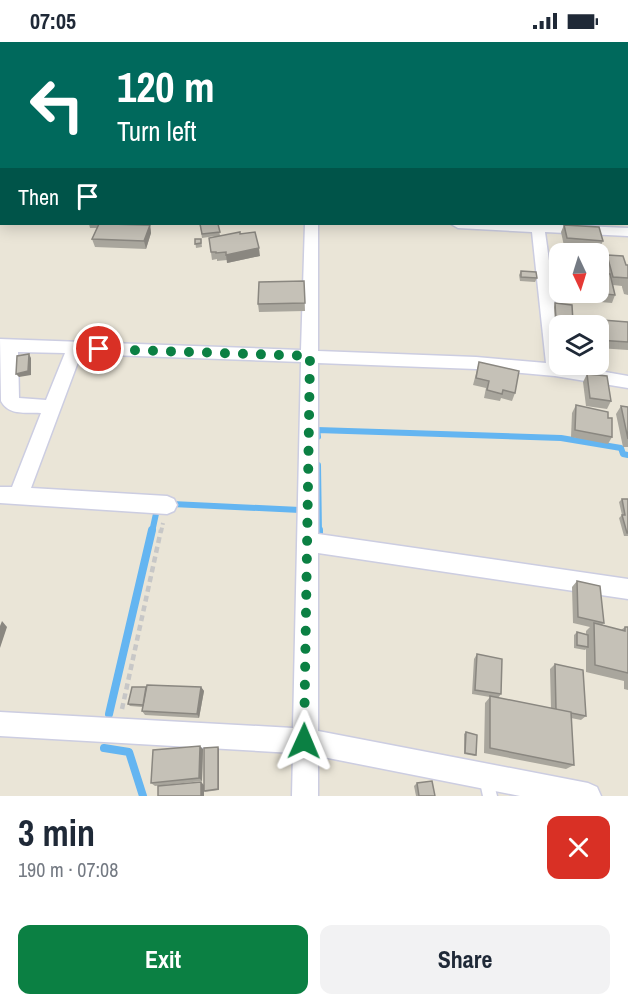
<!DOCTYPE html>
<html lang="en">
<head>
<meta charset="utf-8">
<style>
  body { margin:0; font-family:"Archivo Narrow",sans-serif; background:#f2f2f3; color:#1f2937; height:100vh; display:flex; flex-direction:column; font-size:22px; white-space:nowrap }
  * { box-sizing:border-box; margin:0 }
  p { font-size:20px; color:#747a83 }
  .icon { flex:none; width:33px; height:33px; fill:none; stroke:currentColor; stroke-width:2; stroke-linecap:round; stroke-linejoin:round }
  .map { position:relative; height:754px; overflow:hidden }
  .side { display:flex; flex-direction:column; background:#fff; flex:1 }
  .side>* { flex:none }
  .hud { position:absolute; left:0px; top:0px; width:628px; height:183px; box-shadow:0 3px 15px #0003; background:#00695c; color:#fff; overflow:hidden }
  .needle { width:39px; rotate:176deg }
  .controls { position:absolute; left:549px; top:201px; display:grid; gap:12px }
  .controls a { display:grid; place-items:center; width:60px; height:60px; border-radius:12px; background:#fff; box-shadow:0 3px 15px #0003; font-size:30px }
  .pin { position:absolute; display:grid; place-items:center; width:51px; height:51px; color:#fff; margin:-26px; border:3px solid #fff; border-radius:50%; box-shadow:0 2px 6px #0007 }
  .me { position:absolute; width:66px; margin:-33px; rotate:1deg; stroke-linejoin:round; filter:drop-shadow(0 0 4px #0008) }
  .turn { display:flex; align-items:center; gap:21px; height:126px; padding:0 18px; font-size:27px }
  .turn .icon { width:78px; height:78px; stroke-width:2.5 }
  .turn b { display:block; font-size:42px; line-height:51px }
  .then { display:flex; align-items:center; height:57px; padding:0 18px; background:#0003; gap:12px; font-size:22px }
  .round { display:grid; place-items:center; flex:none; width:63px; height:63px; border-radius:12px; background:#f2f2f3 }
  .head { display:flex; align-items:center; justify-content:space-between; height:102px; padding:0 18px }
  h1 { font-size:36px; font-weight:700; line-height:45px }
  .primary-button { display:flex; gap:12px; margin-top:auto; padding:12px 18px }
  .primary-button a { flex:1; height:69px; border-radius:12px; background:#0b8043; color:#fff; font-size:24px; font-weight:700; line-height:69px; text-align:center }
  .primary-button a+a { background:#f2f2f3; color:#1f2937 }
  .status { display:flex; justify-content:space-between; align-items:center; height:42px; padding:0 30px; background:#fff; direction:ltr }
  .status svg { height:16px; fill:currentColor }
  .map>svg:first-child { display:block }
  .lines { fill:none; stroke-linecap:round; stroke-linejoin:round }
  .stream-far1 { stroke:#64b5f1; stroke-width:6 }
  .stream { stroke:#64b5f1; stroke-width:8 }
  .service-casing { stroke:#cccde1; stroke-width:3 }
  .minor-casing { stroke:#cccde1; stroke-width:3 }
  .tertiary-casing { stroke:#cccde1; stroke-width:4 }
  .secondary-casing { stroke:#cccde1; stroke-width:2 }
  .path-far1 { stroke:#c7c7c7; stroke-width:4; stroke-dasharray:4.5 3; stroke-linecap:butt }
  .path { stroke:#c7c7c7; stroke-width:4.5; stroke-dasharray:6 4; stroke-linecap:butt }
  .service { fill:#fff; fill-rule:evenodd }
  .minor { fill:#fff; fill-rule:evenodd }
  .tertiary { fill:#fff; fill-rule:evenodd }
  .secondary { fill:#fff; fill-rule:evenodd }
  .wall { fill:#a9a69d }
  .shaded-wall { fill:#8a8780 }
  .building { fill:#c5c1b7; stroke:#8a8780; stroke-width:1.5 }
  .route { stroke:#0b8043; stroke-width:10; stroke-dasharray:0 18 }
</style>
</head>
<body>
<div class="status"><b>07:05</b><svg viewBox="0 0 49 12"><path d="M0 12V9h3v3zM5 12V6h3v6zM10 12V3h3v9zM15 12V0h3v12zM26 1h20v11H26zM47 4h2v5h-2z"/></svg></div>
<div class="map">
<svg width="628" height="754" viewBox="0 0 628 754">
  <rect width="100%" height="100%" fill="#eae5d7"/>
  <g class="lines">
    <!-- stream-far1 -->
    <g class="stream-far1">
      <polyline points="318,395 317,388 561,396 621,406 623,412 628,413"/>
      <polyline points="318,423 319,490"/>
      <polyline points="172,462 300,468"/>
      <polyline points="152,490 157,467 155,467"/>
    </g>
    <!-- stream -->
    <g class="stream">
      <polyline points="319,488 319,495"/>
      <polyline points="109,672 152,488"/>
      <polyline points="104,706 129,710 143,754"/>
    </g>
    <!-- service casing -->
    <g class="service-casing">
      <polygon id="service" points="486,729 491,731 497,754 483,754 479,736 481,731"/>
    </g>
    <!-- minor casing -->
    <g class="minor-casing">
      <g id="minor">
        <rect x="110" y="0" width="10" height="2"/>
        <polygon points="350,0 401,0 349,2"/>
        <rect x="0" y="65" width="2" height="6"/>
        <rect x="627" y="69" width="1" height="6"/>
        <polygon points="2,143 2,152 0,153 0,144"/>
        <path d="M305,182H318V309L476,315L546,321L532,190L458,186L451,182H535L628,186V194L545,190L560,298V322L628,334V346L555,334L476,327L318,321V492L628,537V557L318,511V689L588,741L597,745L601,754H520L318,714V754H292L293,711L0,694V670L293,686L301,320L81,312L31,446L167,454L174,457L177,463L174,469L167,472L0,461V445H12L41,371C26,370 9,374 1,359L0,297L301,308ZM18,310L65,311L46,358L19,356Z"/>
      </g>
    </g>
    <!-- tertiary casing -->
    <g class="tertiary-casing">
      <polygon id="tertiary" points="610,0 623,0 624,2 611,2"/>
    </g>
    <!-- secondary casing -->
    <g class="secondary-casing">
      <g id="secondary">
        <rect x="0" y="8" width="2" height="8"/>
        <rect x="627" y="27" width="1" height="9"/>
      </g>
    </g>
    <!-- path-far1 -->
    <polyline class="path-far1" points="161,490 163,481"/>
    <!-- path -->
    <polyline class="path" points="122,667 161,488"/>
    <!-- service -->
    <use href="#service" class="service"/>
    <!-- minor -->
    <use href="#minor" class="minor"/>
    <!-- tertiary -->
    <use href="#tertiary" class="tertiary"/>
    <!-- secondary -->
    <use href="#secondary" class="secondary"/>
  </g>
  <!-- wall -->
  <g class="wall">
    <rect x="125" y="0" width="41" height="2"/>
    <polygon points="89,182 150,183 151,191 146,207 95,205 92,197 97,186 90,186"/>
    <polygon points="200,182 218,182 220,194 240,192 260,214 227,221 227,218 217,219 217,217 212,218 209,196 215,194 202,196"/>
    <polygon points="564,183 603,199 599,207 564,204 561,190"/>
    <polygon points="195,197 201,197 202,205 196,206"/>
    <polygon points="553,210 560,212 560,222 552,222 551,214"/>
    <polygon points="607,213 626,223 628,223 628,253 624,252 622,245 622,244 613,243 615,253 612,261 553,256 550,238 553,230 560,230 560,250 598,250 606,232 604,221"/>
    <polygon points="521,229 537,236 535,240 520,239 519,233"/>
    <polygon points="304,239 305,269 259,270 258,262"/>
    <polygon points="555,261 573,280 572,284 555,282 554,265"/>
    <polygon points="576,276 628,280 628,308 598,306 598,284 573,284"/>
    <polygon points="479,320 515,351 512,359 501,356 500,359 484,356 486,346 473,343"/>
    <polygon points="587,332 611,359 607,367 586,364 583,340"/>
    <polygon points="576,363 608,376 612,395 608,402 571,395 572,371"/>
    <polygon points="621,364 628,365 628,405 623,405 616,372"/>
    <polygon points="622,457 628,457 628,494 624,494 619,476 622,473 619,460"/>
    <polygon points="577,539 604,581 602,583 621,588 625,585 628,585 628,648 624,647 624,639 586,630 586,607 585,608 574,606 574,593 577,590 586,592 586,589 590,585 573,581 572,545"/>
    <polygon points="477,612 501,652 498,656 551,666 550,627 555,622 586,674 581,678 571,676 574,723 566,727 484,711 485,661 490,655 472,652 474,617"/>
    <polygon points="201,645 204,649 199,676 145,673 142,669 142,665 130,664 128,662"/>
    <polygon points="466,690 476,713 475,714 464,712 464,692"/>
    <polygon points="203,707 202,739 155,744 151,741"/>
    <polygon points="219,707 219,748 205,750 204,749"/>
    <polygon points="417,741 435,754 416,754 414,744"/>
  </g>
  <!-- shaded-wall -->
  <g class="shaded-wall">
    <polygon points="150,183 151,191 146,207 144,199"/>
    <polygon points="259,206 260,214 227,221 226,213"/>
    <polygon points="29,312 31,316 31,333 19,335 16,332"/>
    <polygon points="2,579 7,585 0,606 0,584"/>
    <polygon points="201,645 204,649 199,676 197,672"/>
    <polygon points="200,704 203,707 202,739 199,736"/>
    <polygon points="218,705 219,707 219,748 218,747"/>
    <polygon points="201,740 204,743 204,754 201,754"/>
  </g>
  <!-- building -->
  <g class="building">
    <polygon points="0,0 9,0 7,2 2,2 2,4 0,4"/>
    <polygon points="99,182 107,182 150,183 144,199 92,197"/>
    <polygon points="200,182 218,182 220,190 202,192"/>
    <polygon points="564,183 599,185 603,199 567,196"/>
    <polygon points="240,190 240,192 255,190 259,206 226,213 226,210 216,211 216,210 211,210 209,196"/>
    <polygon points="195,197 201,197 201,201 195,202"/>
    <polygon points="553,210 567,211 567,212 560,212 560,218 554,218"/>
    <polygon points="607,213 623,214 626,223 628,223 628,236 613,235"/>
    <polygon points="521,229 536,230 537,236 521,235"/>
    <polygon points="553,230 560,230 560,248 556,248"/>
    <polygon points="598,231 610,232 615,253 585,250 598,250"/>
    <polygon points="304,239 305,261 258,262 259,240"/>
    <polygon points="555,261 572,263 573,280 556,278"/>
    <polygon points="576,276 628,280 628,300 598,298 598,284 577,284"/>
    <polygon points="29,312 28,329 16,332 17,314"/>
    <polygon points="479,320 519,329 515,351 503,348 502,352 487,348 489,339 476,336"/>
    <polygon points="587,332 607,334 611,359 590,356"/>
    <polygon points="576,363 608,370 608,376 612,376 612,395 575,388"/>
    <polygon points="621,364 628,365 628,397"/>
    <polygon points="622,457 628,457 628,491 627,491 622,473 625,473"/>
    <polygon points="577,539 600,544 604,581 578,575"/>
    <polygon points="594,581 625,589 625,585 628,585 628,631 595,623"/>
    <polygon points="577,590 588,593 588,605 577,603"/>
    <polygon points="477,612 502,617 501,652 475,648"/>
    <polygon points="555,622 583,628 586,674 556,668"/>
    <polygon points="147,643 201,645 197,672 142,669"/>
    <polygon points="132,645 146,645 143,663 128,662"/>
    <polygon points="490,654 571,670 574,723 490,706"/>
    <polygon points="466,690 477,693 476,713 465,711"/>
    <polygon points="200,704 199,736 151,741 153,708"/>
    <polygon points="218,705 218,747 204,749 204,706"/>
    <polygon points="432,739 435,754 419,754 417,741"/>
    <polygon points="201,740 201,754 158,754 158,744"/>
  </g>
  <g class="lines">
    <!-- route -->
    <polyline class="route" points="99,307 310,314 304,699"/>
  </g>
</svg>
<div class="controls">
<a><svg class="needle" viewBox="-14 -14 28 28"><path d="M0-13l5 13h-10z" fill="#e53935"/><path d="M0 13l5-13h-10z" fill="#747a83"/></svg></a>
<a><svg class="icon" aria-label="layers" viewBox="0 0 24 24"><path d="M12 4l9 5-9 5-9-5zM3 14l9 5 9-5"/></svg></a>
</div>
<div class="pin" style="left:99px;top:307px;background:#d93025"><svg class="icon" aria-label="arrive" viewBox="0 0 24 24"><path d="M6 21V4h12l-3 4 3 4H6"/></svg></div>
<svg class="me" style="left:304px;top:699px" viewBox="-20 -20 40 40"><path d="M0-17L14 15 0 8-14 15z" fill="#0b8043" stroke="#fff" stroke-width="4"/></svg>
<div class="hud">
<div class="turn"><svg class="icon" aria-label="left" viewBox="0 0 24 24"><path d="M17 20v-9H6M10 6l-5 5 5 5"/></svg><div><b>120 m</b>Turn left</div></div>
<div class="then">Then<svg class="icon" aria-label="arrive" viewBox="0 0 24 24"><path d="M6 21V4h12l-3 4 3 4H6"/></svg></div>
</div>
</div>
<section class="side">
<div class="head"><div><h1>3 min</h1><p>190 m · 07:08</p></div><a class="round" style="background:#d93025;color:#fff"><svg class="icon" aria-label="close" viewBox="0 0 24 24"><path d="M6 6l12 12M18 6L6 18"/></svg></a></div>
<div class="primary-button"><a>Exit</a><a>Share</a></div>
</section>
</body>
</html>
